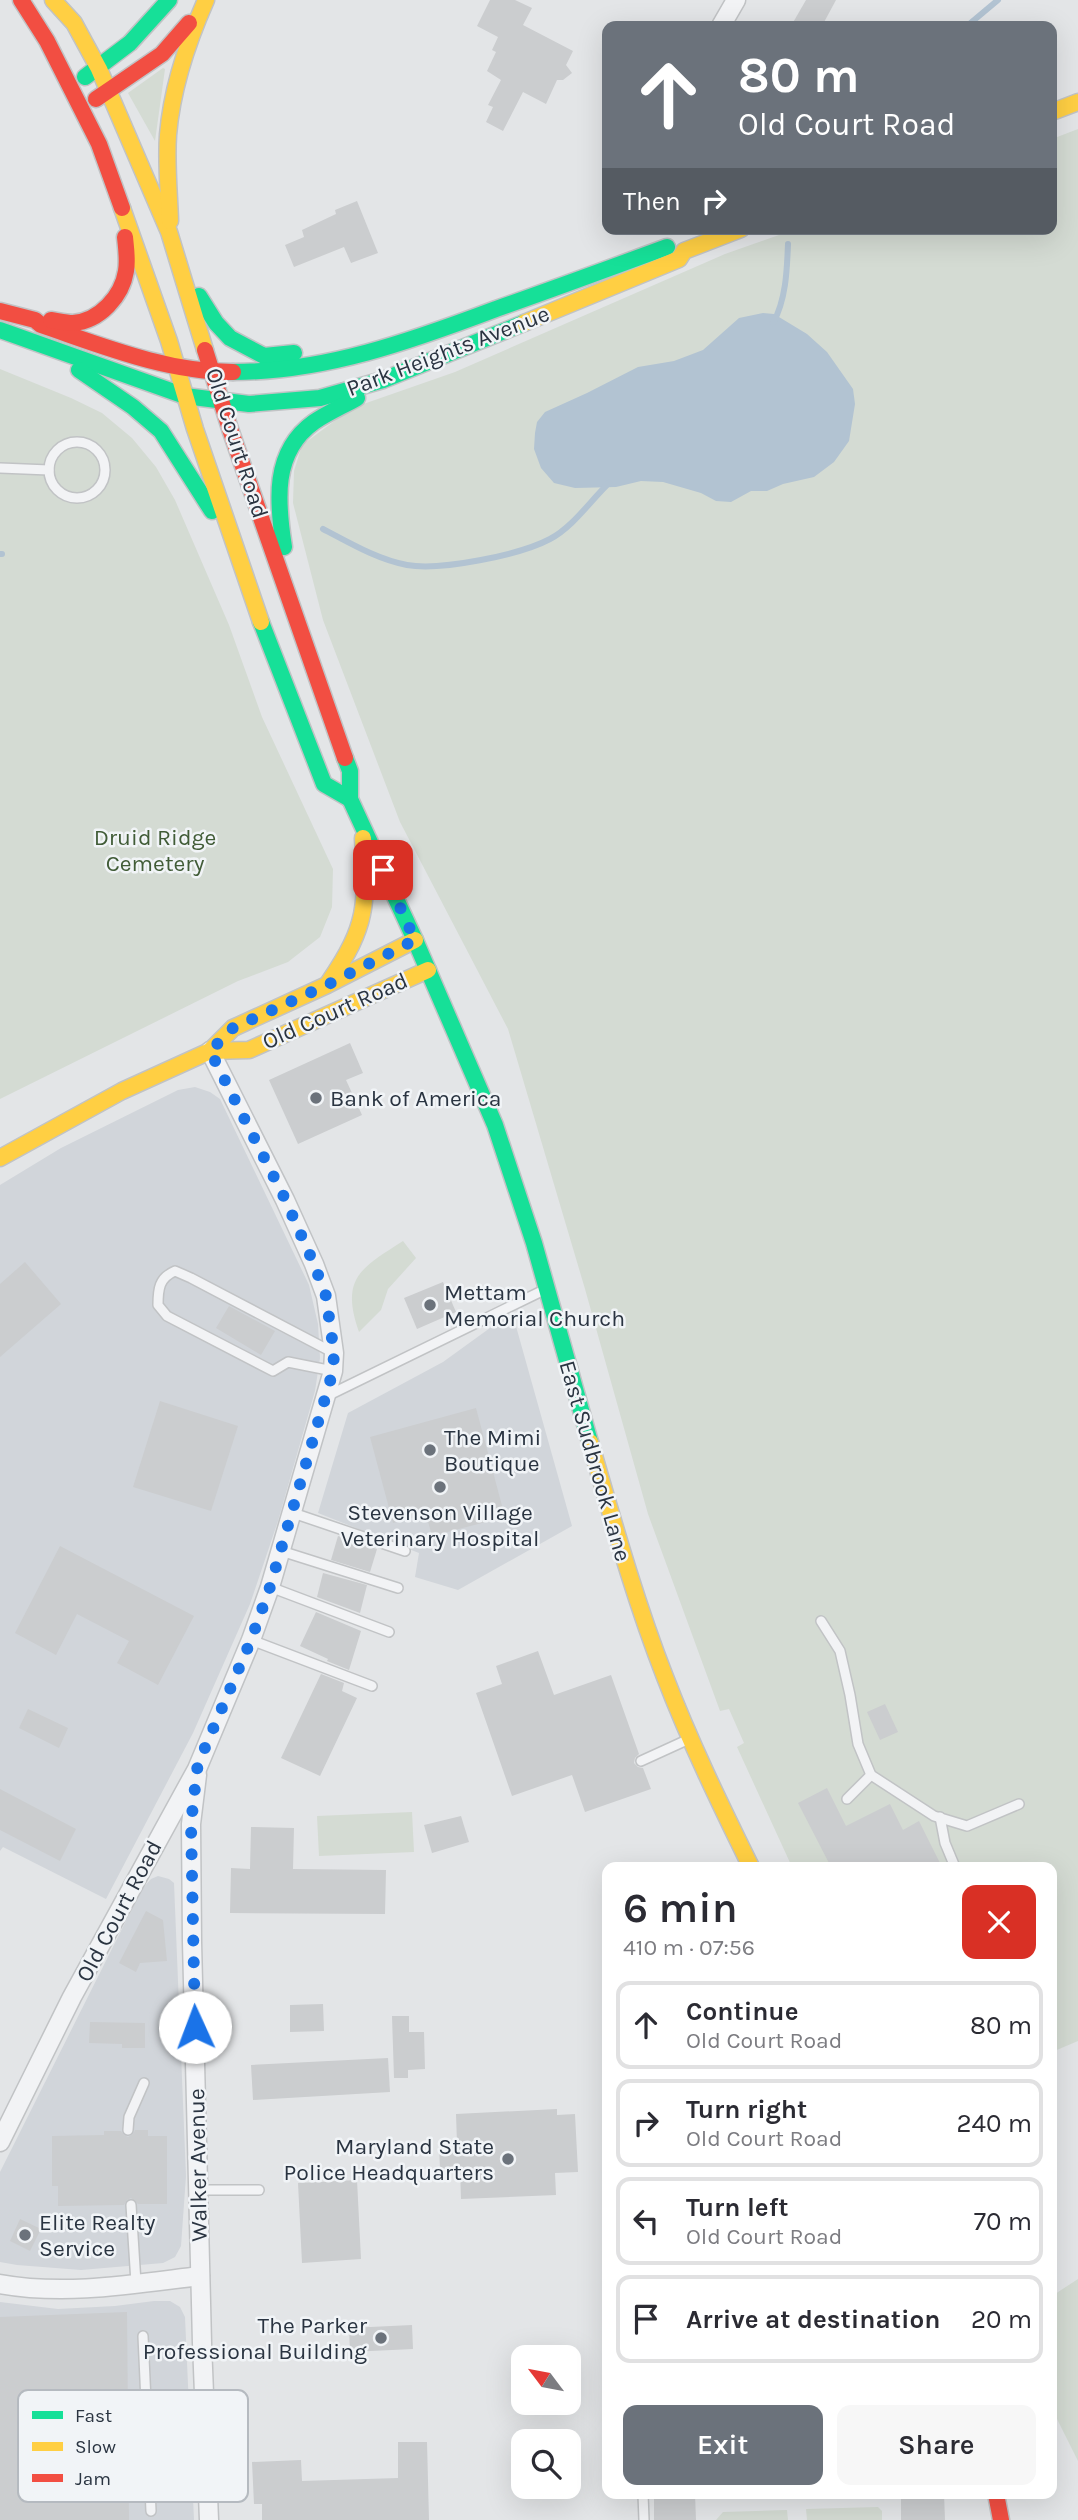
<!DOCTYPE html>
<html lang="en">
<head>
<meta charset="utf-8">
<style>
  body { margin:0; font-family:Karla,sans-serif; background:#f7f7f7; color:#2b2b33; height:100vh; display:flex; flex-direction:column; font-size:26px; white-space:nowrap }
  * { box-sizing:border-box; margin:0 }
  p { font-size:23px; color:#7c7c81 }
  .icon { flex:none; width:38px; height:38px; fill:none; stroke:currentColor; stroke-width:2; stroke-linecap:round; stroke-linejoin:round }
  .map { position:relative; flex:1; overflow:hidden }
  .details { position:absolute; left:602px; top:1862px; width:455px; height:637px; display:flex; flex-direction:column; background:#fff; border-radius:14px; box-shadow:0 7px 28px #0002 }
  .details>* { flex:none }
  .top-card { position:absolute; left:602px; top:21px; width:455px; height:214px; border-radius:14px; box-shadow:0 7px 28px #0002; background:#6b727b; color:#fff; overflow:hidden }
  .needle { width:46px; rotate:302deg }
  .fabs { position:absolute; left:511px; top:2345px; display:grid; gap:14px }
  .fabs a { display:grid; place-items:center; width:70px; height:70px; border-radius:14px; background:#fff; box-shadow:0 7px 28px #0002; font-size:35px }
  .pin { position:absolute; display:grid; place-items:center; width:60px; height:60px; color:#fff; margin:-30px; border-radius:14px; box-shadow:0 4px 10px #0006 }
  .me { position:absolute; width:77px; margin:-38px; rotate:358deg; stroke-linejoin:round; filter:drop-shadow(0 0 5px #0008) }
  .turn { display:flex; align-items:center; gap:24px; height:147px; padding:0 21px; font-size:32px }
  .turn .icon { width:91px; height:91px; stroke-width:2.5 }
  .turn b { display:block; font-size:49px; line-height:60px }
  .then { display:flex; align-items:center; height:66px; padding:0 21px; background:#0003; gap:14px; font-size:26px }
  .round { display:grid; place-items:center; flex:none; width:74px; height:74px; border-radius:14px; background:#f7f7f7 }
  .overview { display:flex; align-items:center; justify-content:space-between; height:119px; padding:0 21px }
  h1 { font-size:42px; font-weight:600; line-height:52px }
  .primary-button { display:flex; gap:14px; margin-top:auto; padding:14px 21px }
  .primary-button a { flex:1; height:80px; border-radius:14px; background:#6b727b; color:#fff; font-size:28px; font-weight:600; line-height:80px; text-align:center }
  .primary-button a+a { background:#f7f7f7; color:#2b2b33 }
  ul { padding:0; list-style:none }
  li { display:flex; align-items:center; gap:21px; height:88px; margin:0 14px 10px; padding:0 7px; border:4px solid #e1e1e2; border-radius:14px }
  li div { flex:1 }
  li b { display:block; font-size:26px }
  li em { font-style:normal }
  .map>svg:first-child { display:block }
  .built { fill:#d1d5da }
  .green { fill:#d4dbd3 }
  .water { fill:#b2c3d2 }
  .lines { fill:none; stroke-linecap:round; stroke-linejoin:round }
  .stream { stroke:#b2c3d2; stroke-width:6 }
  .building { fill:#cbcdcf }
  .lane-casing { stroke:#c1c3c5; stroke-width:12 }
  .street-casing { stroke:#c1c3c5; stroke-width:21 }
  .fast-casing { stroke:#c1c3c5; stroke-width:19 }
  .slow-casing { stroke:#c1c3c5; stroke-width:19 }
  .jam-casing { stroke:#c1c3c5; stroke-width:19 }
  .lane { stroke:#f2f3f5; stroke-width:9 }
  .street { stroke:#f2f3f5; stroke-width:18 }
  .fast { stroke:#16e098; stroke-width:16 }
  .slow { stroke:#ffcf43; stroke-width:16 }
  .jam { stroke:#f24e42; stroke-width:16 }
  .route { stroke:#1a73e8; stroke-width:12; stroke-dasharray:0 21.6 }
  .poi-dot { fill:#6b727b; stroke:#f1f4f7; stroke-width:2.5 }
  .labels { text-anchor:middle; dominant-baseline:central; stroke-width:5; stroke-linejoin:round; paint-order:stroke }
  .street-label { font-size:23px; fill:#2a3441; stroke:#f1f4f7 }
  .park-label { font-size:23px; fill:#415c37; stroke:#f1f4f7 }
  .poi-label { font-size:23px; fill:#2a3441; stroke:#f1f4f7; text-anchor:start }
  .key { fill:#f1f4f7; stroke:#b5bac0; stroke-width:2 }
  .key-label { font-size:19px; fill:#2a3441 }
</style>
</head>
<body>
<div class="map">
<svg width="1078" height="2520" viewBox="0 0 1078 2520">
  <rect width="100%" height="100%" fill="#e3e5e7"/>
  <!-- built -->
  <g class="built">
    <polygon points="195,1087 210,1092 220,1099 309,1285 318,1324 320,1358 315,1391 278,1521 250,1604 193,1733 106,1899 3,1847 0,1851 0,1185 61,1148 178,1090"/>
    <polygon points="512,1312 572,1526 458,1590 415,1577 419,1553 318,1513 348,1413 443,1362"/>
    <polygon points="158,1876 169,1879 174,1883 186,2176 181,2246 175,2257 163,2263 81,2270 17,2265 0,2262 0,2172 142,1889 151,1879"/>
    <polygon points="154,2301 170,2301 180,2307 185,2317 194,2520 0,2520 0,2302 58,2309 115,2306"/>
  </g>
  <!-- green -->
  <g class="green">
    <polygon points="163,68 165,69 155,141 128,93"/>
    <polygon points="1078,129 1078,2041 1052,2052 1052,1867 792,1867 737,1747 744,1743 729,1709 720,1711 648,1514 585,1289 508,1029 400,822 323,620 293,503 294,471 302,445 352,408 455,372 725,254 796,229 1052,229 1052,139"/>
    <polygon points="0,369 71,398 102,413 132,438 156,467 175,500 229,625 262,717 333,869 332,907 320,937 288,962 238,981 0,1099"/>
    <path d="M403,1241L416,1258L388,1289L381,1310L359,1332C340,1278 361,1268 403,1241Z"/>
    <polygon points="412,1812 414,1852 319,1856 317,1816"/>
    <polygon points="1078,2279 1078,2461 1052,2409 1052,2296"/>
    <polygon points="878,2507 882,2511 882,2520 807,2520 806,2509"/>
    <polygon points="787,2510 788,2520 716,2520 723,2512"/>
  </g>
  <!-- water -->
  <polygon class="water" points="763,313 774,314 807,334 827,352 853,389 855,404 849,441 834,462 814,477 783,484 767,491 751,491 731,502 716,501 701,493 663,482 641,481 616,487 575,488 554,483 541,468 534,449 535,433 537,422 545,412 587,393 638,367 674,361 703,350 739,318"/>
  <g class="lines">
    <!-- stream -->
    <g class="stream">
      <polyline points="967,26 998,0"/>
      <path d="M773,323C786,300 787,270 788,244"/>
      <path d="M323,529C348,542 378,560 407,565C440,571 520,555 550,539C573,527 591,500 609,483"/>
      <polyline points="0,554 2,554"/>
    </g>
  </g>
  <!-- building -->
  <g class="building">
    <polygon points="490,0 515,0 532,8 523,25 573,51 566,65 572,73 563,80 557,80 546,104 523,92 503,131 486,122 493,107 488,105 501,80 487,71 496,52 492,50 498,37 477,26"/>
    <polygon points="806,0 836,0 822,26 791,26"/>
    <polygon points="357,201 378,253 351,263 344,247 294,267 285,245 304,237 302,230 336,214 335,210"/>
    <polygon points="350,1043 363,1073 346,1080 362,1115 298,1144 269,1080"/>
    <polygon points="25,1262 61,1304 0,1357 0,1284"/>
    <polygon points="443,1282 456,1312 417,1329 404,1298"/>
    <polygon points="229,1306 275,1331 261,1355 216,1328"/>
    <polygon points="160,1401 238,1426 211,1511 133,1487"/>
    <polygon points="476,1408 505,1517 432,1536 426,1514 393,1523 370,1437"/>
    <polygon points="338,1536 377,1549 370,1572 331,1560"/>
    <polygon points="60,1546 194,1616 158,1685 117,1663 129,1641 77,1614 56,1655 15,1633"/>
    <polygon points="323,1573 367,1585 360,1613 317,1597"/>
    <polygon points="316,1612 361,1631 349,1670 327,1661 328,1659 300,1646"/>
    <polygon points="538,1651 554,1695 611,1675 639,1754 635,1758 634,1763 638,1767 643,1768 651,1789 585,1812 572,1775 512,1796 476,1693 502,1684 496,1666"/>
    <polygon points="321,1674 344,1683 342,1691 357,1698 320,1776 281,1758"/>
    <polygon points="885,1704 898,1732 880,1740 867,1712"/>
    <polygon points="28,1709 68,1728 59,1748 19,1728"/>
    <polygon points="827,1788 846,1826 890,1804 903,1830 919,1821 942,1867 831,1867 798,1803"/>
    <polygon points="0,1789 76,1829 60,1861 0,1830"/>
    <polygon points="461,1816 469,1842 432,1853 424,1825"/>
    <polygon points="251,1827 294,1828 293,1869 386,1870 385,1914 230,1913 231,1868 250,1869"/>
    <polygon points="146,1911 163,1920 167,1961 140,1963 136,1972 119,1963"/>
    <polygon points="323,2004 324,2031 290,2032 290,2005"/>
    <polygon points="392,2016 409,2016 409,2032 424,2032 425,2069 408,2070 408,2078 394,2078"/>
    <polygon points="90,2022 145,2023 145,2048 122,2048 122,2044 89,2043"/>
    <polygon points="388,2058 390,2092 253,2100 251,2065"/>
    <polygon points="557,2109 557,2115 575,2114 578,2172 555,2173 556,2195 461,2199 460,2168 440,2169 439,2144 457,2143 456,2114"/>
    <polygon points="135,2130 148,2130 148,2136 167,2136 167,2204 138,2204 131,2198 127,2200 124,2205 58,2206 58,2186 52,2186 52,2136 104,2135 104,2131 121,2131 124,2135 128,2137 133,2134"/>
    <polygon points="357,2180 361,2259 302,2263 298,2183"/>
    <polygon points="20,2219 41,2229 30,2251 10,2241"/>
    <polygon points="127,2312 129,2520 0,2520 0,2317"/>
    <polygon points="412,2325 413,2349 350,2352 349,2328"/>
    <polygon points="398,2442 427,2442 429,2520 262,2520 262,2504 254,2504 252,2462 301,2460 302,2481 398,2478"/>
    <polygon points="654,2494 695,2494 696,2520 654,2520"/>
    <polygon points="901,2494 944,2494 945,2520 901,2520"/>
  </g>
  <g class="lines">
    <!-- lane casing -->
    <g class="lane-casing">
      <g id="lane">
        <circle cx="77" cy="470" r="28"/>
        <polyline points="0,468 49,470"/>
        <path d="M332,1352L191,1278L175,1271C159,1278 158,1289 158,1305L167,1316L273,1371L288,1362L333,1371"/>
        <polyline points="327,1396 544,1290"/>
        <polyline points="293,1513 405,1551"/>
        <polyline points="281,1551 398,1588"/>
        <polyline points="270,1587 389,1632"/>
        <polyline points="821,1621 840,1651 850,1695 858,1744 871,1775 934,1816 967,1826 1019,1804"/>
        <polyline points="251,1640 372,1686"/>
        <polyline points="641,1761 687,1740"/>
        <polyline points="847,1799 871,1775"/>
        <polyline points="940,1817 945,1843 955,1867"/>
        <polyline points="128,2130 129,2117 144,2083"/>
        <polyline points="197,2190 259,2190"/>
        <polyline points="131,2205 136,2283"/>
        <polyline points="143,2336 151,2511"/>
        <polyline points="146,2405 204,2404"/>
        <polyline points="643,2494 644,2520"/>
      </g>
    </g>
    <!-- street casing -->
    <g class="street-casing">
      <g id="street">
        <polyline points="721,26 736,0"/>
        <polyline points="197,1775 191,1824 192,1942 202,2343 209,2520"/>
        <polyline points="0,2142 72,1997 197,1769 251,1640 270,1587 333,1371 334,1353 326,1296 314,1264 285,1200 210,1051"/>
        <path d="M0,2284C66,2296 134,2284 200,2276"/>
      </g>
    </g>
    <!-- fast casing -->
    <g class="fast-casing">
      <g id="fast">
        <polyline points="85,77 130,43 169,0"/>
        <polyline points="199,296 216,323 230,338 264,356 294,353"/>
        <polyline points="0,330 185,396 249,404 320,398 383,380 524,323"/>
        <polyline points="79,370 133,407 161,431 212,511"/>
        <path d="M233,372C325,372 411,341 496,309C553,289 610,268 667,247"/>
        <path d="M284,547C277,502 272,452 314,422C327,413 343,406 357,398"/>
        <polyline points="261,622 324,784 350,799"/>
        <polyline points="345,758 350,771 350,799 415,940 495,1125 534,1243 590,1442"/>
      </g>
    </g>
    <!-- slow casing -->
    <g class="slow-casing">
      <g id="slow">
        <polyline points="53,0 74,23 99,69 169,232 205,350"/>
        <polyline points="1052,112 1078,102"/>
        <polyline points="122,208 169,341 195,429 261,622"/>
        <path d="M170,221C169,192 166,163 168,135C172,87 187,43 206,0"/>
        <polyline points="524,323 679,259 684,251 741,229"/>
        <path d="M329,982C368,925 367,905 363,838"/>
        <polyline points="210,1051 249,1050 428,970"/>
        <polyline points="0,1158 122,1091 210,1051 233,1028 327,985 415,940"/>
        <path d="M590,1442C613,1521 635,1600 665,1677C690,1742 720,1804 751,1867"/>
      </g>
    </g>
    <!-- jam casing -->
    <g class="jam-casing">
      <g id="jam">
        <polyline points="21,0 47,41 99,144 122,208"/>
        <polyline points="96,99 162,54 189,23"/>
        <path d="M0,311L35,320L41,325C103,346 166,372 233,372"/>
        <path d="M51,320C58,321 66,323 73,323C100,321 122,296 126,271C128,260 126,248 125,237"/>
        <polyline points="205,350 230,429 345,758"/>
        <polyline points="996,2494 1001,2520"/>
      </g>
    </g>
    <!-- lane -->
    <use href="#lane" class="lane"/>
    <!-- street -->
    <use href="#street" class="street"/>
    <!-- fast -->
    <use href="#fast" class="fast"/>
    <!-- slow -->
    <use href="#slow" class="slow"/>
    <!-- jam -->
    <use href="#jam" class="jam"/>
  </g>
  <g class="lines">
    <!-- route -->
    <polyline class="route" points="195,2027 191,1824 197,1769 204,1750 251,1640 270,1587 333,1371 334,1353 326,1296 314,1264 285,1199 210,1051 233,1028 327,985 415,940 383,870"/>
  </g>
  <!-- markers -->
  <g class="poi-dot">
    <circle cx="316" cy="1098" r="7"/>
    <circle cx="430" cy="1305" r="7"/>
    <circle cx="430" cy="1450" r="7"/>
    <circle cx="440" cy="1487" r="7"/>
    <circle cx="508" cy="2159" r="7"/>
    <circle cx="25" cy="2235" r="7"/>
    <circle cx="381" cy="2338" r="7"/>
  </g>
  <g class="labels">
    <!-- street labels -->
    <g class="street-label">
      <text transform="translate(448 351) rotate(-21)">Park Heights Avenue</text>
      <text transform="translate(237 443) rotate(72)">Old Court Road</text>
      <text transform="translate(335 1011) rotate(-24)">Old Court Road</text>
      <text transform="translate(595 1461) rotate(74)">East Sudbrook Lane</text>
      <text transform="translate(119 1911) rotate(-62)">Old Court Road</text>
      <text transform="translate(198 2165) rotate(-91)">Walker Avenue</text>
    </g>
    <!-- park labels -->
    <g class="park-label">
      <text x="155" y="837">Druid Ridge<tspan x="155" dy="26">Cemetery</tspan></text>
    </g>
    <!-- poi labels -->
    <g class="poi-label">
      <text x="330" y="1098">Bank of America</text>
      <text x="444" y="1292">Mettam<tspan x="444" dy="26">Memorial Church</tspan></text>
      <text x="444" y="1437">The Mimi<tspan x="444" dy="26">Boutique</tspan></text>
      <text x="440" y="1512" text-anchor="middle">Stevenson Village<tspan x="440" dy="26">Veterinary Hospital</tspan></text>
      <text x="494" y="2146" text-anchor="end">Maryland State<tspan x="494" dy="26">Police Headquarters</tspan></text>
      <text x="39" y="2222">Elite Realty<tspan x="39" dy="26">Service</tspan></text>
      <text x="367" y="2325" text-anchor="end">The Parker<tspan x="367" dy="26">Professional Building</tspan></text>
    </g>
  </g>
  <!-- legend -->
  <rect x="18" y="2390" width="230" height="112" rx="10" class="key"/>
  <rect x="32" y="2411" width="31" height="8" fill="#16e098"/>
  <rect x="32" y="2442" width="31" height="9" fill="#ffcf43"/>
  <rect x="32" y="2474" width="31" height="8" fill="#f24e42"/>
  <g class="key-label">
    <text x="75" y="2422">Fast</text>
    <text x="75" y="2453">Slow</text>
    <text x="75" y="2485">Jam</text>
  </g>
</svg>
<div class="fabs">
<a><svg class="needle" viewBox="-14 -14 28 28"><path d="M0-13l5 13h-10z" fill="#e53935"/><path d="M0 13l5-13h-10z" fill="#7c7c81"/></svg></a>
<a><svg class="icon" aria-label="search" viewBox="0 0 24 24"><circle cx="10" cy="10" r="6"/><path d="M15 15l6 6"/></svg></a>
</div>
<div class="pin" style="left:383px;top:870px;background:#d93025"><svg class="icon" aria-label="arrive" viewBox="0 0 24 24"><path d="M6 21V4h12l-3 4 3 4H6"/></svg></div>
<svg class="me" style="left:195px;top:2027px" viewBox="-20 -20 40 40"><circle r="19" fill="#fff"/><path d="M0-13L10 11 0 6-10 11z" fill="#1a73e8"/></svg>
<div class="top-card">
<div class="turn"><svg class="icon" aria-label="ahead" viewBox="0 0 24 24"><path d="M12 20V5M6 11l6-6 6 6"/></svg><div><b>80 m</b>Old Court Road</div></div>
<div class="then">Then<svg class="icon" aria-label="right" viewBox="0 0 24 24"><path d="M7 20v-9h11M14 6l5 5-5 5"/></svg></div>
</div>
<section class="details">
<div class="overview"><div><h1>6 min</h1><p>410 m · 07:56</p></div><a class="round" style="background:#d93025;color:#fff"><svg class="icon" aria-label="close" viewBox="0 0 24 24"><path d="M6 6l12 12M18 6L6 18"/></svg></a></div>
<ul>
<li><svg class="icon" aria-label="ahead" viewBox="0 0 24 24"><path d="M12 20V5M6 11l6-6 6 6"/></svg><div><b>Continue</b><p>Old Court Road</p></div><em>80 m</em></li>
<li><svg class="icon" aria-label="right" viewBox="0 0 24 24"><path d="M7 20v-9h11M14 6l5 5-5 5"/></svg><div><b>Turn right</b><p>Old Court Road</p></div><em>240 m</em></li>
<li><svg class="icon" aria-label="left" viewBox="0 0 24 24"><path d="M17 20v-9H6M10 6l-5 5 5 5"/></svg><div><b>Turn left</b><p>Old Court Road</p></div><em>70 m</em></li>
<li><svg class="icon" aria-label="arrive" viewBox="0 0 24 24"><path d="M6 21V4h12l-3 4 3 4H6"/></svg><div><b>Arrive at destination</b></div><em>20 m</em></li>
</ul>
<div class="primary-button"><a>Exit</a><a>Share</a></div>
</section>
</div>
</body>
</html>
